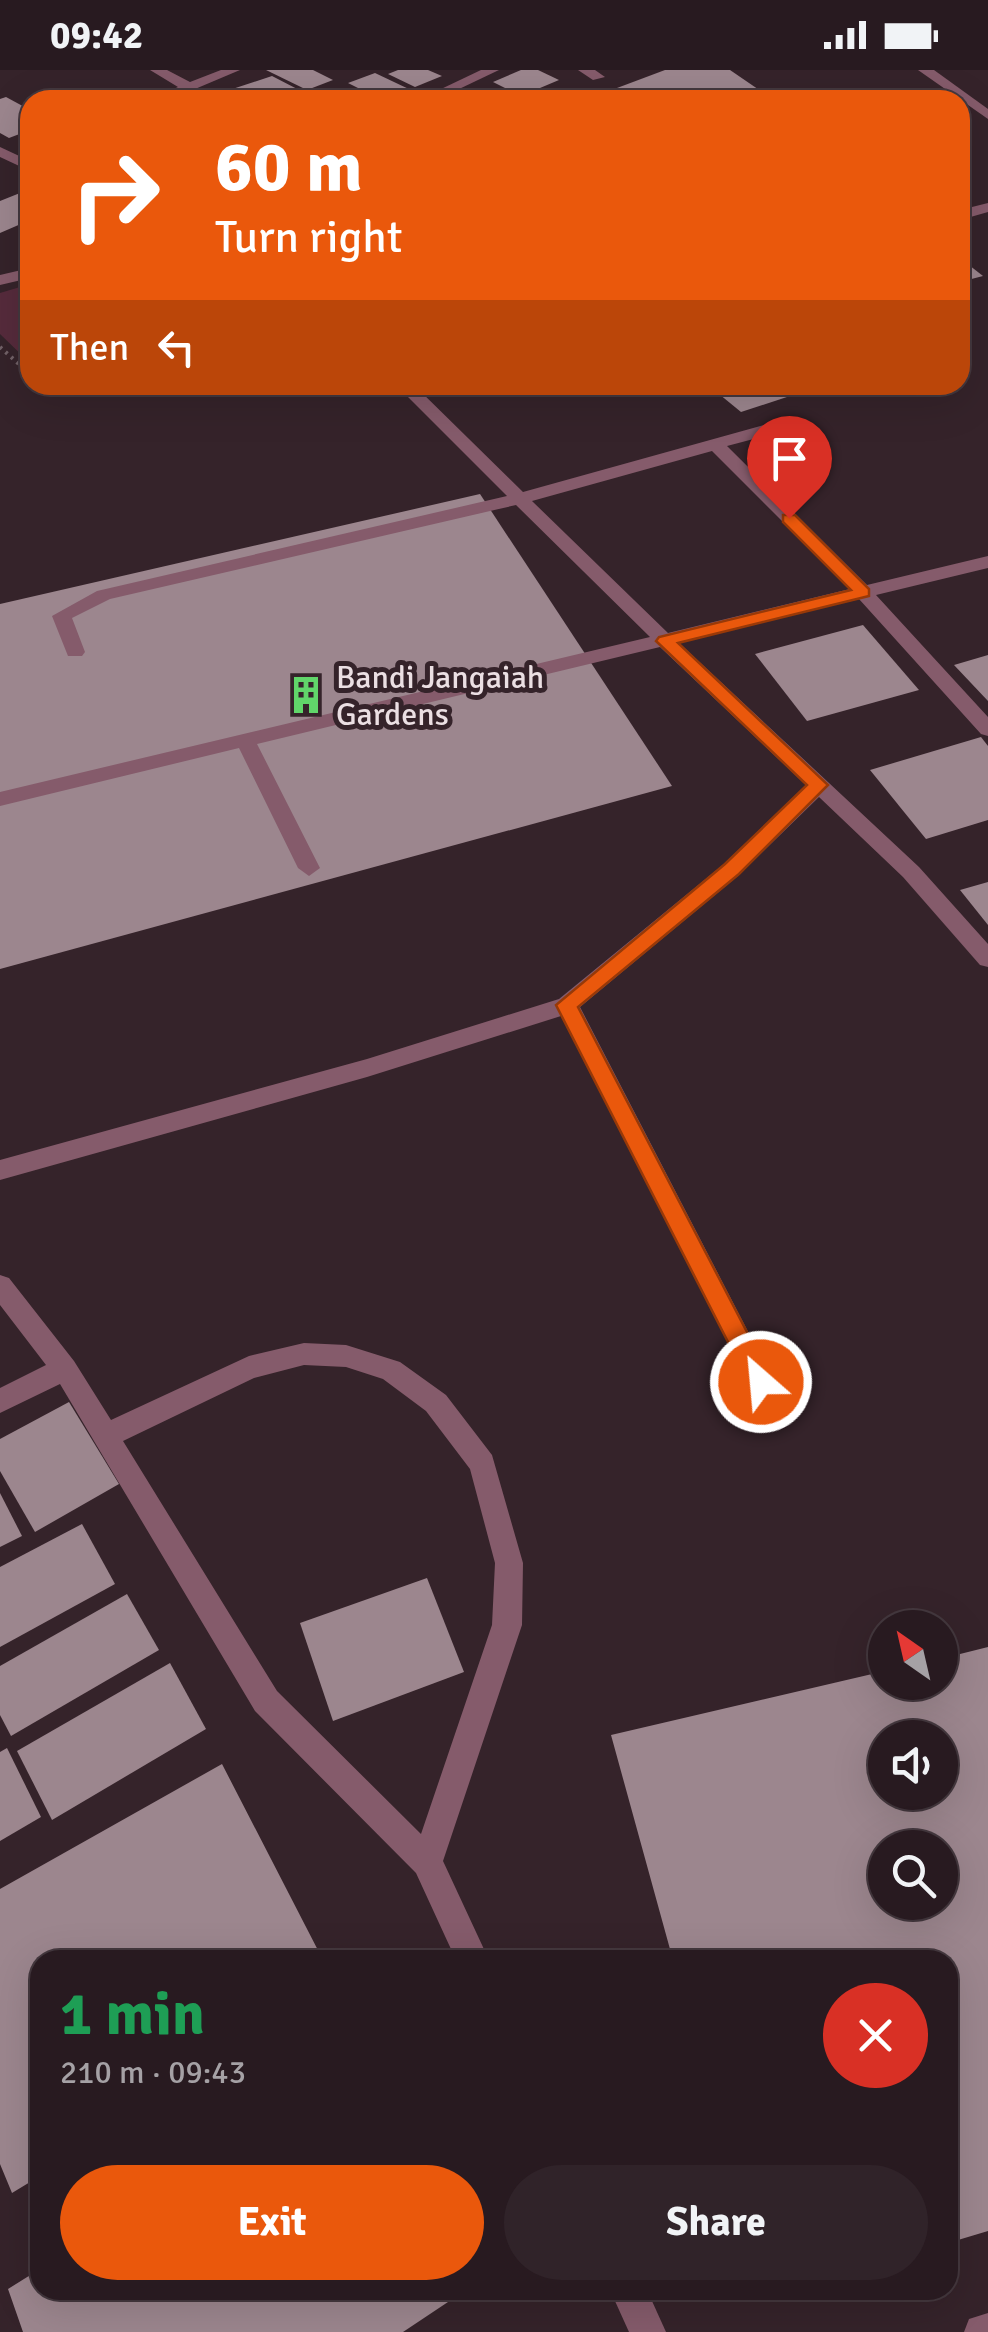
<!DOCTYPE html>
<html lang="en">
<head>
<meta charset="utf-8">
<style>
  body { margin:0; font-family:Signika,sans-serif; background:#302329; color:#f1f3f6; height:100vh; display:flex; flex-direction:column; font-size:38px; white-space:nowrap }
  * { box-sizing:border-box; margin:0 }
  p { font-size:32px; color:#a5a1a5 }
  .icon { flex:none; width:55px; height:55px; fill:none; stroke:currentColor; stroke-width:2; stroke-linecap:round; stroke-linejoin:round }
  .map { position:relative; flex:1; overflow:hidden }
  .sheet { position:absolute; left:30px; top:1880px; width:928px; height:350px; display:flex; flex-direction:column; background:#281a20; border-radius:30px; box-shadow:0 10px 40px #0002,0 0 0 2px #44383e }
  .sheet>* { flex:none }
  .top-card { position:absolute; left:20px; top:20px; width:950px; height:305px; border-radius:30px; box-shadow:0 10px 40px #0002,0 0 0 2px #44383e; background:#ea580c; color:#fff; overflow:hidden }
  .needle { width:65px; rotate:326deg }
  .controls { position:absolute; left:868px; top:1540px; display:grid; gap:20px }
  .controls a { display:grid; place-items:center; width:90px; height:90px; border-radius:50%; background:#281a20; box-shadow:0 10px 40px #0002,0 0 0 2px #44383e; font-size:50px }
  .pin { position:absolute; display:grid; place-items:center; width:85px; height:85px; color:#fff; margin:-102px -42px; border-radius:50% 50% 50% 0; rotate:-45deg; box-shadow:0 0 10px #0007 }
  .pin .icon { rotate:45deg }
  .me { position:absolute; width:110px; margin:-55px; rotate:333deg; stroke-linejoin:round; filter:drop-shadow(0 0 8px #0008) }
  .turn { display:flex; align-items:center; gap:35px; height:210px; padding:0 30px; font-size:45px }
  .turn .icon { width:130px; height:130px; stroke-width:2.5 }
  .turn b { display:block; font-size:70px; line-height:85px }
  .then { display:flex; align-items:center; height:95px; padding:0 30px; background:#0003; gap:20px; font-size:38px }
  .round { display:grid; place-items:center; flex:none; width:105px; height:105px; border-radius:52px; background:#302329 }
  .summary { display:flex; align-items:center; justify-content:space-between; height:170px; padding:0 30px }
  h1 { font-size:60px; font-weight:800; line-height:75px; color:#1e9e55 }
  .cta { display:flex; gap:20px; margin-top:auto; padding:20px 30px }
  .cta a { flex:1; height:115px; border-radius:60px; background:#ea580c; color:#fff; font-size:40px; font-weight:800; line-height:115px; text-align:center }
  .cta a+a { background:#302329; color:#f1f3f6 }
  .status { display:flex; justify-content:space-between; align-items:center; height:70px; padding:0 50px; background:#281a20; direction:ltr }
  .status svg { height:28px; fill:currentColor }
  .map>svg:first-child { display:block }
  .green { fill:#562b3c }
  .building { fill:#9c868e; fill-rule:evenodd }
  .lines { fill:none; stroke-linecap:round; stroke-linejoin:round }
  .path { stroke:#726268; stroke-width:4; stroke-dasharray:2.5 5; stroke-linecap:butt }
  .minor { fill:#855b6b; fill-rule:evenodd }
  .route { fill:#ea580c; stroke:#983908; stroke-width:2.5 }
  .labels { text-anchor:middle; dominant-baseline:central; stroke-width:10; stroke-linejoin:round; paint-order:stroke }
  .far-poi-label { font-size:32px; fill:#ebdfe3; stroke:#35232a; text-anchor:start }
</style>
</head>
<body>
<div class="status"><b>09:42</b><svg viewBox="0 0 49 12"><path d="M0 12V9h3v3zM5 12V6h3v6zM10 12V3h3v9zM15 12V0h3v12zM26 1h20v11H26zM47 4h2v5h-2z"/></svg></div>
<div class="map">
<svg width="988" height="2262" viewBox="0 0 988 2262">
  <rect width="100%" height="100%" fill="#35232a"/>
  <!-- green -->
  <polygon class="green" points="30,214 30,293 0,264 0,223"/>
  <!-- building -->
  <g class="building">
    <polygon points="266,0 313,0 333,10 307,20"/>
    <polygon points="398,0 428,0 442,6 415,17 388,4"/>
    <polygon points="521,0 538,0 559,10 521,26 493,12"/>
    <polygon points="665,0 730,0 774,30 585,30"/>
    <polygon points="375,3 413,21 382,30 348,13"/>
    <polygon points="272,6 303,22 283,30 199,30"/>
    <polygon points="6,27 30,40 30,60 9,68 0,63 0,29"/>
    <polygon points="30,119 30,150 0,163 0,131"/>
    <polygon points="960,188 983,206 960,212"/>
    <polygon points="708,315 784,315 796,324 741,342"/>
    <polygon points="480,424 672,716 0,899 0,534"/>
    <polygon points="863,555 919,620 807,651 755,584"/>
    <polygon points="988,585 988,631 954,595"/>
    <polygon points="981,667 988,676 988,750 926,769 870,700"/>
    <polygon points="988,812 988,855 960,820"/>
    <polygon points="69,1332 119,1414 35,1462 0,1401 0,1369"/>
    <polygon points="0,1423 22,1466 0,1477"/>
    <polygon points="82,1454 115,1514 0,1577 0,1497"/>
    <polygon points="427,1508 464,1602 333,1651 300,1553"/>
    <polygon points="127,1524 159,1580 11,1666 0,1645 0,1596"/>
    <path d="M988,1577V2161L948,2173V1890H673L611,1665L885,1601V1612H940V1589ZM885,1668H940V1722H885ZM885,1778H940V1832H885Z"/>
    <polygon points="170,1593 206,1659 52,1750 17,1681"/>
    <polygon points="7,1678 41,1747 0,1771 0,1682"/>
    <polygon points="222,1694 323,1890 40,1890 40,2106 12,2123 0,2094 0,1819"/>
    <polygon points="40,2199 40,2220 466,2220 403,2262 23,2262 8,2219"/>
  </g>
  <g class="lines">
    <!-- path -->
    <polyline class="path" points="0,277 30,304"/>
    <!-- minor -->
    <g class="minor">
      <polygon points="150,0 167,0 190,12 221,0 240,0 169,30 150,30 178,17"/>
      <polygon points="481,0 499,0 436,30 418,30"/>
      <polygon points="578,0 595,0 605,7 593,10"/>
      <polygon points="918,0 934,0 988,39 988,49"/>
      <polygon points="0,77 30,91 30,101 0,87"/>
      <polygon points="988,133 988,142 960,150 960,140"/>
      <polygon points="30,198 30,208 0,215 0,205"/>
      <path d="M396,315H414L523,422L768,354H780V362L727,376L867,515L988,486V498L876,525L988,647V666L981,664L859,529L678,572L919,797L988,874V897L980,895L903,807L819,727L740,804L580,937L770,1304L774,1312L770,1320L761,1324L752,1320L561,946L367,1007L0,1110V1090L367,989L559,929L724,794L806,715L660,577L257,674L320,798L309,806L298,798L239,678L0,736V722L650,567L516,435L110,529L72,548L85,582L82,586H68L52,546L97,521L507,426ZM712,381L850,519L668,563L532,431Z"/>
      <path d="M0,1205L9,1208L74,1291L111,1350L249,1286L304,1273L346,1275L400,1292L446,1325L492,1385L523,1493L522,1555L443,1791L489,1890H456L416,1803L255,1641L60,1314L0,1343V1318L46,1295L0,1235ZM304,1295L346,1297L383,1309L426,1341L470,1399L495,1493L492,1555L421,1764L277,1621L123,1371L254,1308Z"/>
      <polygon points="610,2220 647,2220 666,2262 629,2262"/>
      <polygon points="988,2243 988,2262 964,2262 969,2249"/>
    </g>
  </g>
  <!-- route -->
  <polygon class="route" points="783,445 795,445 869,519 869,526 678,573 828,715 739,804 578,937 773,1312 769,1319 761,1323 752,1319 556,935 725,794 807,715 656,571 659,567 851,520 783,452"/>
  <!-- icons -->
  <defs>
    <g id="building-bare" transform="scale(3)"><path d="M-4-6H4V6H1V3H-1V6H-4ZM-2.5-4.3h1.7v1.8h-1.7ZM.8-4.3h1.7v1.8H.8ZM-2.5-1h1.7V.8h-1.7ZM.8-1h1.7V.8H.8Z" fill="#61d56a" stroke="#35232a" stroke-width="2.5" paint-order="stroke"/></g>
  </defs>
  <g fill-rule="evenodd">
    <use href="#building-bare" x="306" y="625"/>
  </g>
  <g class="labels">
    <!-- far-poi labels -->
    <g class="far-poi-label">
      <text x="336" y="607">Bandi Jangaiah<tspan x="336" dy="37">Gardens</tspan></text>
    </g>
  </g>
</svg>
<div class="controls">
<a><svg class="needle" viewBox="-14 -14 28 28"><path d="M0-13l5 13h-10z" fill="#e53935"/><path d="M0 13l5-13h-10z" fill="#a5a1a5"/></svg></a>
<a><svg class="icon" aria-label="sound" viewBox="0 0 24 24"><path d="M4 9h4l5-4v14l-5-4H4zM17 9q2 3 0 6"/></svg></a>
<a><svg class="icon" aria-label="search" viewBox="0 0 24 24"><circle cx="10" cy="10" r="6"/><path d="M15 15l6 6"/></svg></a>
</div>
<div class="pin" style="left:789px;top:448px;background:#d93025"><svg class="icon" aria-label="arrive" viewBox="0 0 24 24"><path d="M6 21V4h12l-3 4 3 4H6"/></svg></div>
<svg class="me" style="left:761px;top:1312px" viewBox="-20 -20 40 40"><circle r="17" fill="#ea580c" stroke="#fff" stroke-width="3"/><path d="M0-11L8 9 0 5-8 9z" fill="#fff"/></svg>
<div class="top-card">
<div class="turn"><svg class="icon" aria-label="right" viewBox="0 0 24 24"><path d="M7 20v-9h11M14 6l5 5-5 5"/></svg><div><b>60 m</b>Turn right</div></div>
<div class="then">Then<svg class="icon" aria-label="left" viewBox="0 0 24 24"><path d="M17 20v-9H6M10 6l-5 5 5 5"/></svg></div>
</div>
<section class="sheet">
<div class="summary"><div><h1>1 min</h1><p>210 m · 09:43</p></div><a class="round" style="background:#d93025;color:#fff"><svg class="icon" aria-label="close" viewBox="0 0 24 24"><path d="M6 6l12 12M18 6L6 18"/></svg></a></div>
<div class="cta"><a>Exit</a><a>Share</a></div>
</section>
</div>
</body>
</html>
